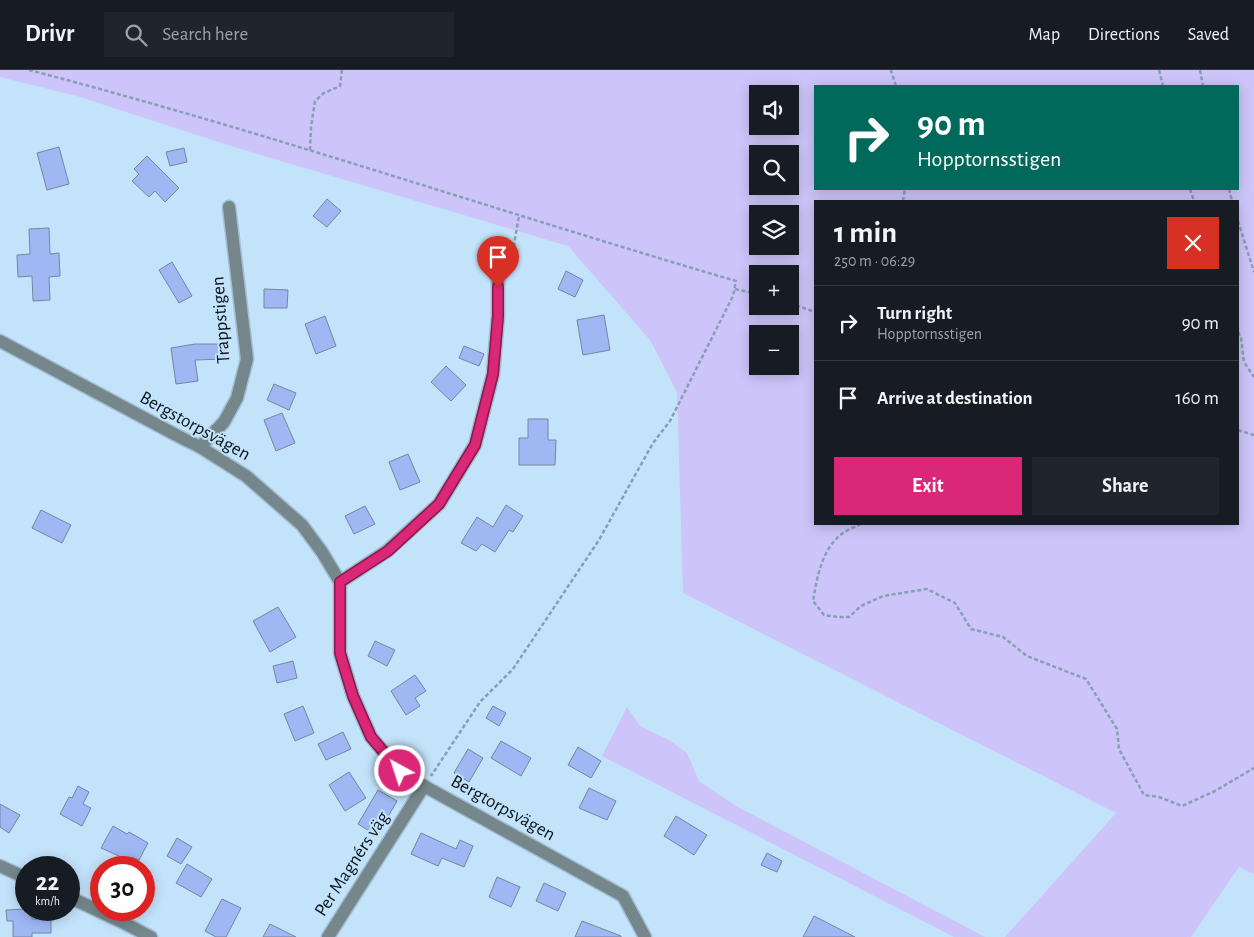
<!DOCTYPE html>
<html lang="en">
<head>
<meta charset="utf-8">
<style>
  body { margin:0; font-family:"Alegreya Sans",sans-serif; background:#20242c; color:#f1f3f6; height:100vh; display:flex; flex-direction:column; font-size:19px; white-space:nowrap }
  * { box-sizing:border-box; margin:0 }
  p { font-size:16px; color:#9ea1a6 }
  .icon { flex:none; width:28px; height:28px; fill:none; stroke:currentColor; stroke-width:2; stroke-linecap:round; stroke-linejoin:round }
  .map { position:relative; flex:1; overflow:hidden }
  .panel { position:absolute; left:814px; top:130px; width:425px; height:325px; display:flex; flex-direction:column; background:#171b24; border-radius:0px; box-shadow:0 2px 12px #0003 }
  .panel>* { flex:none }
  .banner { position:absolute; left:814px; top:15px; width:425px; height:105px; border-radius:0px; box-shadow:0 2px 12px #0003; background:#00695c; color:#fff; overflow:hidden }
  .tools { position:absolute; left:749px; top:15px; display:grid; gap:10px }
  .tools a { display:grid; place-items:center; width:50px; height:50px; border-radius:0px; background:#171b24; box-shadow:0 2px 12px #0003; font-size:25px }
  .speed { position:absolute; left:15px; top:786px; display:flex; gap:10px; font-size:25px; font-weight:700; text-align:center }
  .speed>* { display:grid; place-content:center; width:65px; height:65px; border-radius:50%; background:#171b24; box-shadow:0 2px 12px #0003; line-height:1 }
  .speed small { font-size:12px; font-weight:400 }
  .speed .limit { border:8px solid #d22; background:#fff; color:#111 }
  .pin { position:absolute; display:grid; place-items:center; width:42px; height:42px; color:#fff; margin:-51px -21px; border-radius:50% 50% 50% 0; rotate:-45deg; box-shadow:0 0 5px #0007 }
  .pin .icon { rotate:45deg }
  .me { position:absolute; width:55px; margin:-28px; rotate:320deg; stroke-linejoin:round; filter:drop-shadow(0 0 4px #0008) }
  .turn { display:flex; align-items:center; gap:18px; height:105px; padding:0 20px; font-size:22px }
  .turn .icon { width:65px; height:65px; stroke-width:2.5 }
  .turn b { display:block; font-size:35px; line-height:42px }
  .round { display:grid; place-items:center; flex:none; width:52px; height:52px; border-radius:0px; background:#20242c }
  .head { display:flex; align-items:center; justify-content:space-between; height:85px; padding:0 20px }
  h1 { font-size:30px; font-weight:600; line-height:38px }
  .primary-button { display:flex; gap:10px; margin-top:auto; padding:10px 20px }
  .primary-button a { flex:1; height:58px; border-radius:0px; background:#db2777; color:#fff; font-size:20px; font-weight:600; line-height:58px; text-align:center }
  .primary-button a+a { background:#20242c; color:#f1f3f6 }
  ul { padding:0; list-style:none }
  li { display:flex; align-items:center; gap:15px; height:75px; padding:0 20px; border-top:1px solid #363941 }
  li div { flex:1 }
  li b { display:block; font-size:19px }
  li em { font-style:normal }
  header { display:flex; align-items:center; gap:30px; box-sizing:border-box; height:70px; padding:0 25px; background:#171b24; border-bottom:1px solid #363941 }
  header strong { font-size:24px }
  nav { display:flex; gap:28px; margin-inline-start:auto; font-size:18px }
  .search { width:350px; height:45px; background:#20242c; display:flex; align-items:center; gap:12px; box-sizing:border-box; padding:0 18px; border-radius:0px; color:#9ea1a6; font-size:19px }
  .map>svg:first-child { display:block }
  .green { fill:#cdc4f9; fill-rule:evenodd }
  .building { fill:#9fb8f4; stroke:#7784a1 }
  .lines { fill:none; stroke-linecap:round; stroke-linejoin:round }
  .minor-casing { stroke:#a2bed3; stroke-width:15 }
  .path { stroke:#869fb2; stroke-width:2.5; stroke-dasharray:4 2.5; stroke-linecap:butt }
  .minor { stroke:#75878b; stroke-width:12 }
  .route-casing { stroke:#8e194d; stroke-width:12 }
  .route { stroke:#db2777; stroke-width:9 }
  .labels { text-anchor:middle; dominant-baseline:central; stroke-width:4; stroke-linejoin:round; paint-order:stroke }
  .street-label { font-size:19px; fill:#0a151d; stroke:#c3e3fb }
</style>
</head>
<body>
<header>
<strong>Drivr</strong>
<div class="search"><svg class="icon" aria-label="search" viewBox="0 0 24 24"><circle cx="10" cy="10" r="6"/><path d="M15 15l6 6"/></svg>Search here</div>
<nav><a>Map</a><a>Directions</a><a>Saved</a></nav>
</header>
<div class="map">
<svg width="1254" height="867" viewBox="0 0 1254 867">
  <rect width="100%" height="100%" fill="#c3e3fb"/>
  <!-- green -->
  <g class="green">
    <path d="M0,0H1254V804L1239,797L1191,867H1005L1116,743L683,523L677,322L650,270L568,176L234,77L77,26L0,7ZM815,16H1238V119H815ZM758,24H790V56H758ZM758,84H790V116H758ZM815,131H1238V454H815ZM758,144H790V176H758ZM758,204H790V236H758ZM758,264H790V296H758Z"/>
    <polygon points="627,637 640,656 669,670 687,683 699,711 736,736 985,867 954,867 602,686"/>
  </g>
  <!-- building -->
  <g class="building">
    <polygon points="59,77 69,114 47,120 37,83"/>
    <polygon points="184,78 187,92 170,96 166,82"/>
    <polygon points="147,86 179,118 165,132 155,121 149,127 132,111 139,104 134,99"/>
    <polygon points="327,129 341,141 327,157 313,146"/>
    <polygon points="49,158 50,184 59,183 60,206 49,207 50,230 33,231 32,206 18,207 17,185 30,184 29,159"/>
    <polygon points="172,192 192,226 179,233 159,200"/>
    <polygon points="566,201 583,210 575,227 558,219"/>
    <polygon points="264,219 288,220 287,238 264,238"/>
    <polygon points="604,245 610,280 583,285 577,250"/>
    <polygon points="325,246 336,276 316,284 305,254"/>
    <polygon points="195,274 224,274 225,289 195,290 198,311 176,314 171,278"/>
    <polygon points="464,276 484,284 479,296 459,288"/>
    <polygon points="446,296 466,315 451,331 431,312"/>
    <polygon points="274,314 296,323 289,340 267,330"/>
    <polygon points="282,343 295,373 276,381 264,350"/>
    <polygon points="528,349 548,349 548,370 556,370 555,395 519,395 519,368 528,368"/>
    <polygon points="408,384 420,412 400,420 389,392"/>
    <polygon points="506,435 523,446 513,462 509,460 495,482 482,474 476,481 461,473 477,447 493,457"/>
    <polygon points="365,436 375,454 354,464 345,446"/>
    <polygon points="41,440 71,455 62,473 32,458"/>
    <polygon points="278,537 296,567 270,582 253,551"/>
    <polygon points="375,571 395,580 387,596 368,586"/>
    <polygon points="293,591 297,608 277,613 273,596"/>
    <polygon points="415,605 426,621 415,628 420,636 406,645 391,621"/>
    <polygon points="303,636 314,663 295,671 284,644"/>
    <polygon points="493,636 506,643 499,656 486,648"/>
    <polygon points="343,662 351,679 326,690 318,674"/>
    <polygon points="501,671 531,688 521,706 491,688"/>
    <polygon points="578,677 601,691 591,708 568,695"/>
    <polygon points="468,679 483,688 469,712 454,703"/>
    <polygon points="349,702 366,728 345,741 329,715"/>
    <polygon points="78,716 89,722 83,734 91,738 82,756 60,744 69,727 72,728"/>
    <polygon points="589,718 616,731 607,750 579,738"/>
    <polygon points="378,720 397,731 377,766 358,754"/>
    <polygon points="0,734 20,745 9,763 0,757"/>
    <polygon points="676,746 707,765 694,785 664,766"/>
    <polygon points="113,756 127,764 129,762 148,773 139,790 132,787 130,791 101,778"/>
    <polygon points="421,763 456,779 460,770 473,776 464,797 442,788 438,796 411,784"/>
    <polygon points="177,768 192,777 181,794 167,786"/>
    <polygon points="767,783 782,791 777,802 761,795"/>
    <polygon points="187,794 212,809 201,827 176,813"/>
    <polygon points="497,807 520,817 511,837 489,827"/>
    <polygon points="544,813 566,823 558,841 536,831"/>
    <polygon points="222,829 241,838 226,867 216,867 205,861"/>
    <polygon points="26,839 32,840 32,849 51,849 51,863 32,863 32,867 13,867 13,851 7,851 6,840"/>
    <polygon points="814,846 855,867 803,867"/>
    <polygon points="582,851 621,866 621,867 575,867"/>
    <polygon points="270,854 296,867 263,867"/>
  </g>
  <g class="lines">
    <!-- minor casing -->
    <g class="minor-casing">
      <g id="minor">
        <polyline points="0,271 176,365 200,377 246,406 302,455 322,482 340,512"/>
        <polyline points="200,377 224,352 237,328 247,289 229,137"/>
        <polyline points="340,512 340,583 353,626 371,667 400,701 424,716 623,826 645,867"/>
        <polyline points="340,512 387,481 439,434 475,375 493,304 498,246 498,203"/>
        <polyline points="0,796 26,808"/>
        <polyline points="69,827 120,851 151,867"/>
        <polyline points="328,867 424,716"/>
      </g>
    </g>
    <!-- path -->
    <g class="path">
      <path d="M29,0C267,62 500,142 736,211L733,226L670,351L653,373L599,470L513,599L480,632L431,706"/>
      <polyline points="892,0 891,1 896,16"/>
      <polyline points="1159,0 1163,16"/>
      <polyline points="1200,0 1203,16"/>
      <polyline points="310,80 311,57 315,31 324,23 340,16 342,0"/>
      <polyline points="1190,119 1194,131"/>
      <polyline points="1229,119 1232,131"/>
      <polyline points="903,131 905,119"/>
      <polyline points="1238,151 1254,202"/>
      <polyline points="505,194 513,180 519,146"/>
      <polyline points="735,219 758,224"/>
      <polyline points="790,233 815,242"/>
      <polyline points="1238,262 1241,268 1244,292 1254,307"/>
      <polyline points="1238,360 1254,365"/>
      <path d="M861,454C855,457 848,459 843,463C822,478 817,507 813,531L824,545L838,547H849L861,536L883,526L927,519L955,533L971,559L1003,567L1027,586L1086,609L1117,659L1119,679L1144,725L1159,727L1182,736L1215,721L1254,698"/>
    </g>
    <!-- minor -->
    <use href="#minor" class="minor"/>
  </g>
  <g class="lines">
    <!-- route casing -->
    <g class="route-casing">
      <polyline id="route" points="400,701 371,667 353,626 340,583 340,512 388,481 439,434 475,375 493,304 498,246 498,217"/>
    </g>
    <!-- route -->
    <use href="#route" class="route"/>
  </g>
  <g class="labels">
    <!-- street labels -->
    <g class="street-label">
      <text transform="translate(221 250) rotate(-94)">Trappstigen</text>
      <text transform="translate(195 356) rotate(29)">Bergstorpsvägen</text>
      <text transform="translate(503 738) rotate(29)">Bergtorpsvägen</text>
      <text transform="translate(352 794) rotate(-57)">Per Magnérs väg</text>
    </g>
  </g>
</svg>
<div class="tools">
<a><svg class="icon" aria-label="sound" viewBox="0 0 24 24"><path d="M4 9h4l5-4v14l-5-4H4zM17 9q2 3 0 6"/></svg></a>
<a><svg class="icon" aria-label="search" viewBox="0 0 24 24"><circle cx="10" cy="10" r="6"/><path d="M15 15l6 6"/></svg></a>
<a><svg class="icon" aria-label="layers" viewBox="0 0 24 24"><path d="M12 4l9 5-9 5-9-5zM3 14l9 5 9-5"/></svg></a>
<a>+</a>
<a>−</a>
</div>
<div class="speed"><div>22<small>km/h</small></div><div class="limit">30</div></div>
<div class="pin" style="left:498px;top:217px;background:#d93025"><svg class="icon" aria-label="arrive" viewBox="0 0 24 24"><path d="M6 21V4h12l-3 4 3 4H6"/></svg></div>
<svg class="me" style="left:400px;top:701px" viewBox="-20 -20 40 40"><circle r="17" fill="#db2777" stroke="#fff" stroke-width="3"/><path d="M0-11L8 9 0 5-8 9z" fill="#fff"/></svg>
<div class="banner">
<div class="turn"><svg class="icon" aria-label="right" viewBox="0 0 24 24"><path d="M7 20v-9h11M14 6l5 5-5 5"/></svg><div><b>90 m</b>Hopptornsstigen</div></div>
</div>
<section class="panel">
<div class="head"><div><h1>1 min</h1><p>250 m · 06:29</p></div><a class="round" style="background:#d93025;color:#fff"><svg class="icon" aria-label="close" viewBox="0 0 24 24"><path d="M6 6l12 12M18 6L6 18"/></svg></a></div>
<ul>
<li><svg class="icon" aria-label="right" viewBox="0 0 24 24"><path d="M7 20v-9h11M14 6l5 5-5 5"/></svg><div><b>Turn right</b><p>Hopptornsstigen</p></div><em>90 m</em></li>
<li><svg class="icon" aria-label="arrive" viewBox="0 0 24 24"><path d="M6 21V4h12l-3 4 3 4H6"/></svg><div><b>Arrive at destination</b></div><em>160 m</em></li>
</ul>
<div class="primary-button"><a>Exit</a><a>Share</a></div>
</section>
</div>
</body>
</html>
